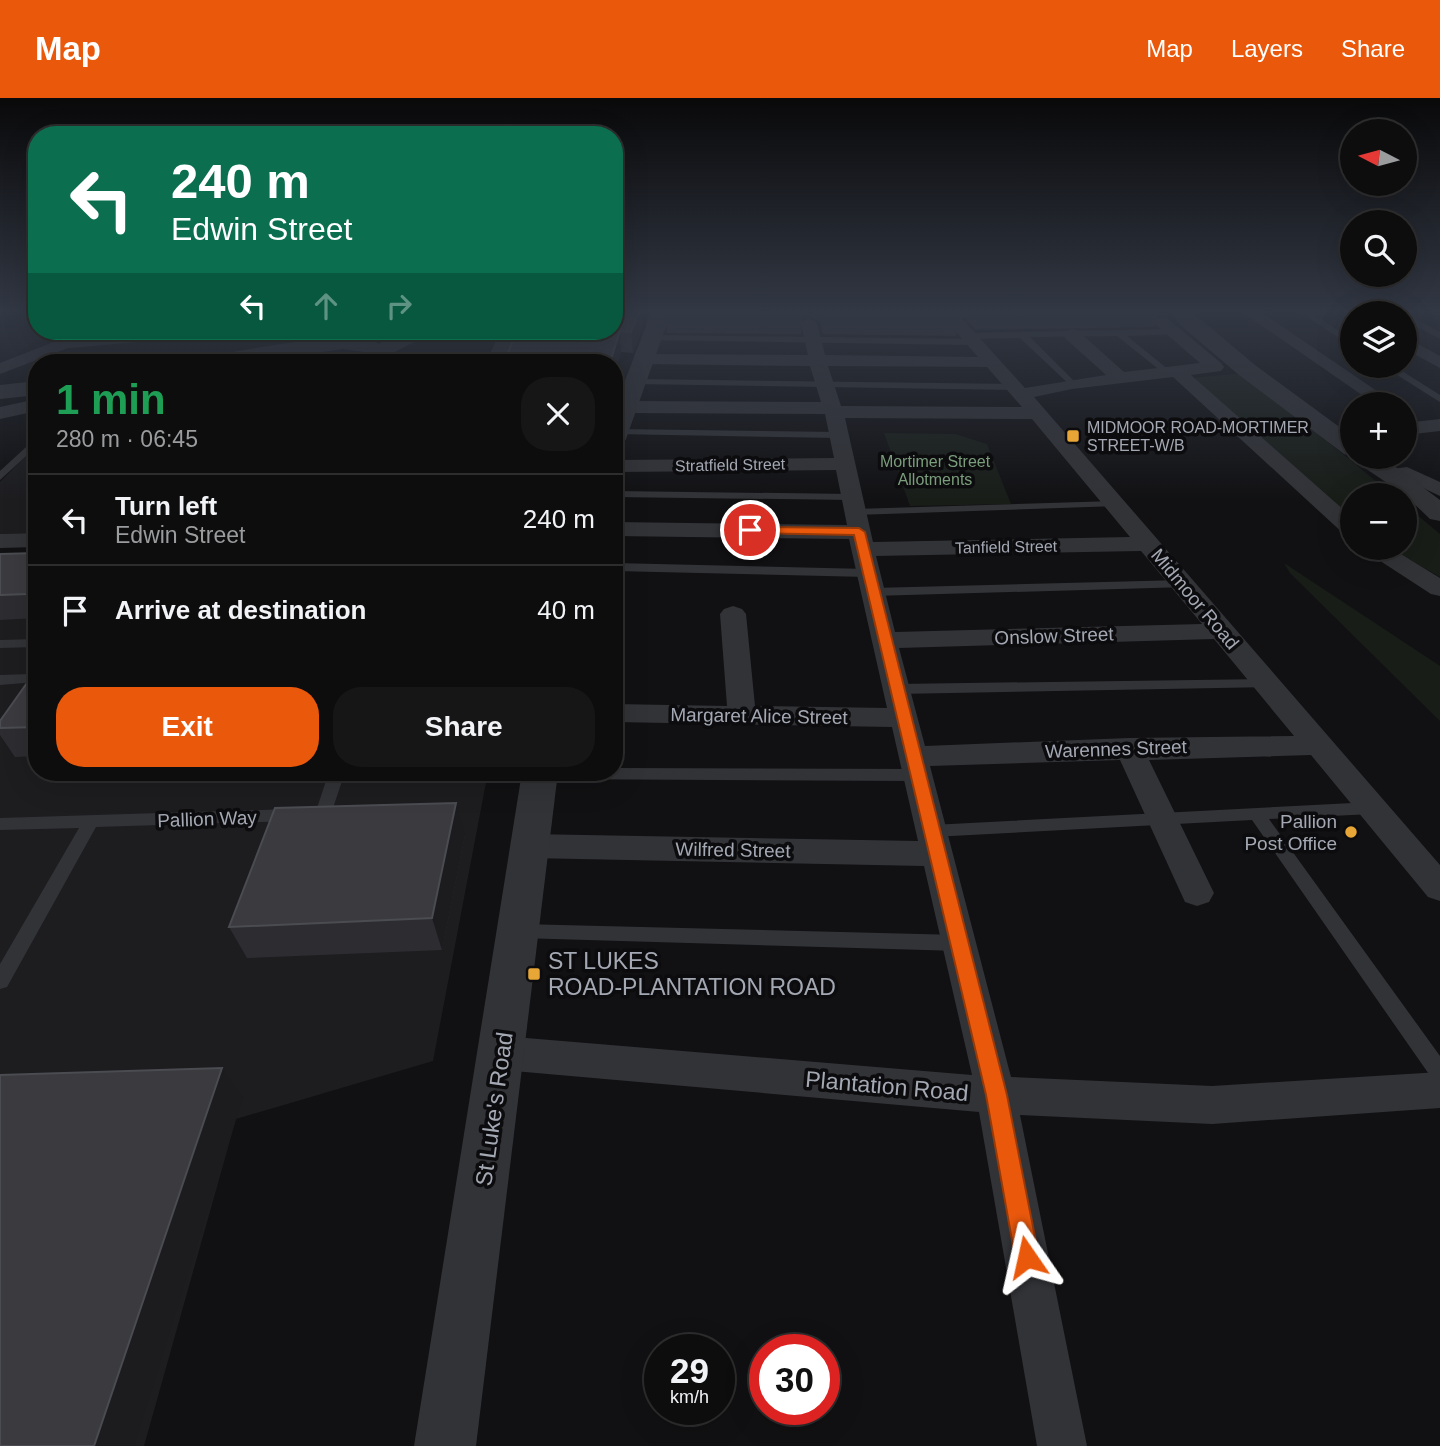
<!DOCTYPE html>
<html lang="en">
<head>
<meta charset="utf-8">
<style>
  body { margin:0; font-family:Helvetica,sans-serif; background:#161617; color:#f1f3f6; height:100vh; display:flex; flex-direction:column; font-size:26px; white-space:nowrap }
  * { box-sizing:border-box; margin:0 }
  p { font-size:23px; color:#9a9c9e }
  .icon { flex:none; width:38px; height:38px; fill:none; stroke:currentColor; stroke-width:2; stroke-linecap:round; stroke-linejoin:round }
  .map { position:relative; flex:1; overflow:hidden }
  .details { position:absolute; left:28px; top:256px; width:595px; height:427px; display:flex; flex-direction:column; background:#0d0d0e; border-radius:28px; box-shadow:0 7px 28px #0002,0 0 0 2px #2d2d2e }
  .details>* { flex:none }
  .top-card { position:absolute; left:28px; top:28px; width:595px; height:214px; border-radius:28px; box-shadow:0 7px 28px #0002,0 0 0 2px #2d2d2e; background:#0b6e4f; color:#fff; overflow:hidden }
  .needle { width:46px; rotate:276deg }
  .fabs { position:absolute; left:1340px; top:21px; display:grid; gap:14px }
  .fabs a { display:grid; place-items:center; width:77px; height:77px; border-radius:50%; background:#0d0d0e; box-shadow:0 7px 28px #0002,0 0 0 2px #2d2d2e; font-size:35px }
  .speed { position:absolute; left:644px; top:1236px; display:flex; gap:14px; font-size:35px; font-weight:700; text-align:center }
  .speed>* { display:grid; place-content:center; width:91px; height:91px; border-radius:50%; background:#0d0d0e; box-shadow:0 7px 28px #0002,0 0 0 2px #2d2d2e; line-height:1 }
  .speed small { font-size:18px; font-weight:400 }
  .speed .limit { border:10px solid #d22; background:#fff; color:#111 }
  .pin { position:absolute; display:grid; place-items:center; width:60px; height:60px; color:#fff; margin:-30px; border:4px solid #fff; border-radius:50%; box-shadow:0 2px 7px #0007 }
  .me { position:absolute; width:77px; margin:-38px; rotate:349deg; stroke-linejoin:round; filter:drop-shadow(0 0 5px #0008) }
  .turn { display:flex; align-items:center; gap:24px; height:147px; padding:0 28px; font-size:32px }
  .turn .icon { width:91px; height:91px; stroke-width:2.5 }
  .turn b { display:block; font-size:49px; line-height:60px }
  .lanes { display:flex; align-items:center; height:66px; padding:0 28px; background:#0003; justify-content:center; gap:35px; direction:ltr }
  .lanes .off { opacity:.35 }
  .round { display:grid; place-items:center; flex:none; width:74px; height:74px; border-radius:28px; background:#161617 }
  .head { display:flex; align-items:center; justify-content:space-between; height:119px; padding:0 28px }
  h1 { font-size:42px; font-weight:800; line-height:52px; color:#1e9e55 }
  .action { display:flex; gap:14px; margin-top:auto; padding:14px 28px }
  .action a { flex:1; height:80px; border-radius:28px; background:#ea580c; color:#fff; font-size:28px; font-weight:800; line-height:80px; text-align:center }
  .action a+a { background:#161617; color:#f1f3f6 }
  ul { padding:0; list-style:none }
  li { display:flex; align-items:center; gap:21px; height:91px; padding:0 28px; border-top:2px solid #2d2d2e }
  li div { flex:1 }
  li b { display:block; font-size:26px }
  li em { font-style:normal }
  header { display:flex; align-items:center; gap:42px; box-sizing:border-box; height:98px; padding:0 35px; background:#ea580c; color:#fff }
  header strong { font-size:33px }
  nav { display:flex; gap:38px; margin-inline-start:auto; font-size:24px }
  .map>svg:first-child { display:block }
  .built { fill:#1d1d20 }
  .green { fill:#181d18 }
  .lines { fill:none; stroke-linecap:round; stroke-linejoin:round }
  .service { fill:#323337; fill-rule:evenodd }
  .minor { fill:#323337; fill-rule:evenodd }
  .tertiary { fill:#323337; fill-rule:evenodd }
  .wall { fill:#2d2d31 }
  .shaded-wall { fill:#1c1c1f }
  .building { fill:#3a3a3f; stroke:#4a4c51; stroke-width:2 }
  .route { fill:#ea580c; stroke:#983908; stroke-width:2 }
  .poi-dot { fill:#e7a635; stroke:#0c0c0e; stroke-width:2.5 }
  .labels { text-anchor:middle; dominant-baseline:central; stroke-width:7; stroke-linejoin:round; paint-order:stroke }
  .far-poi-label { font-size:16px; fill:#a3a8b3; stroke:#0c0c0e; text-anchor:start }
  .far-park-label { font-size:16px; fill:#7b9d7c; stroke:#0c0c0e }
  .far-street-label { font-size:16px; fill:#a3a8b3; stroke:#0c0c0e }
  .street-label { font-size:19px; fill:#a3a8b3; stroke:#0c0c0e }
  .poi-label { font-size:19px; fill:#a3a8b3; stroke:#0c0c0e; text-anchor:end }
  .near-poi-label { font-size:23px; fill:#a3a8b3; stroke:#0c0c0e; text-anchor:start }
  .near-street-label { font-size:23px; fill:#a3a8b3; stroke:#0c0c0e }
</style>
</head>
<body>
<header>
<strong>Map</strong>
<nav><a>Map</a><a>Layers</a><a>Share</a></nav>
</header>
<div class="map">
<svg width="1440" height="1348" viewBox="0 0 1440 1348">
  <rect width="100%" height="100%" fill="#111113"/>
  <!-- built -->
  <g class="built">
    <polygon points="37,347 37,435 0,436 0,384"/>
    <polygon points="37,457 37,674 488,674 433,963 236,1021 144,1348 0,1348 0,458"/>
  </g>
  <!-- green -->
  <g class="green">
    <polygon points="1243,275 1393,397 1353,397 1353,421 1191,280"/>
    <polygon points="884,335 955,336 987,346 1011,406 910,408"/>
    <polygon points="1405,407 1440,436 1440,479 1389,450 1405,450"/>
    <polygon points="1284,465 1440,568 1440,623 1290,475"/>
  </g>
  <g class="lines">
    <!-- service -->
    <g class="service">
      <polygon points="1300,214 1310,214 1353,242 1353,249"/>
      <polygon points="1405,216 1440,234 1440,241 1405,222"/>
      <polygon points="1174,231 1178,234 1177,236 1127,238 1169,272 1171,274 1166,277 1117,238 1030,239 1075,284 1075,288 1072,289 1020,240 968,241 964,238 968,235"/>
      <polygon points="198,233 228,233 224,236 59,251 54,248 59,245"/>
      <polygon points="652,237 973,241 977,244 973,247 649,242 649,238"/>
      <polygon points="498,253 503,256 501,258 453,264 428,264 433,261"/>
      <polygon points="1383,268 1394,268 1440,297 1440,304"/>
      <polygon points="638,281 1015,286 1020,289 1015,292 635,286 635,282"/>
      <polygon points="618,331 839,334 844,337 839,340 614,336 614,332"/>
      <polygon points="37,339 37,348 0,382 0,373"/>
      <polygon points="614,393 852,396 858,399 852,402 614,399"/>
      <polygon points="1114,403 1120,406 1118,408 855,417 849,414 855,411"/>
      <polygon points="614,465 868,471 874,475 868,479 614,473"/>
      <polygon points="1182,482 1187,483 1187,489 873,498 867,494 873,490"/>
      <polygon points="37,541 37,549 0,550 0,542"/>
      <polygon points="31,576 37,579 36,584 0,587 0,577"/>
      <polygon points="1267,581 1274,586 1272,589 897,596 890,591 897,586"/>
      <polygon points="614,670 918,671 926,677 918,683 540,681 532,675 614,674"/>
      <polygon points="329,674 345,674 331,716 329,720 317,720 315,716"/>
      <polygon points="1372,704 1378,706 1380,710 1378,714 1372,716 1269,721 1440,958 1440,984 1433,982 1252,722 932,739 926,737 924,733 926,729 932,727"/>
      <polygon points="291,711 297,713 299,717 297,721 291,723 96,729 7,889 0,891 0,866 79,730 0,732 0,720"/>
      <polygon points="520,826 959,837 966,840 968,845 966,850 959,853 520,840 514,838 511,833 514,828"/>
    </g>
    <!-- minor -->
    <g class="minor">
      <path d="M939,214H956L1025,290L1106,277L1065,240L1063,236L1071,231L1077,232L1124,274L1200,265L1155,226L1153,223L1155,220H1167L1221,265L1224,269L1221,273L1191,277L1353,420V439L1345,437L1173,279L1072,291L1034,299L1440,767V803L1428,799L1311,657L1149,662L1214,795L1209,804L1197,808L1185,804L1120,662L930,668L1011,979L1212,988L1440,974V1010L1212,1026L1020,1017L1087,1348H1037L979,1014L502,972L489,967L483,955L489,943L502,938L972,977L924,768L529,760L518,757L513,748L518,739L529,736L918,743L892,629L614,624V606L727,608L720,516L724,511L733,508L742,511L746,516L755,608L887,610L849,441L614,438V424L847,427L836,372L614,374V362L834,360L825,316L628,315L619,309L628,303L821,304L810,268L644,266L635,261L644,256L808,257L801,225L809,220L817,225L825,257L978,259ZM828,268L987,269L1022,309L841,308ZM845,320L1032,321L1130,439L873,444ZM1141,453L1202,526L895,534L876,458ZM1214,541L1294,638L1129,640L925,648L899,550Z"/>
      <polygon points="1242,214 1261,214 1396,306 1375,306"/>
      <polygon points="1348,214 1365,214 1365,215 1353,215 1353,219"/>
      <polygon points="82,233 104,233 102,237 0,276 0,265"/>
      <polygon points="324,233 340,233 340,236 332,241 326,240"/>
      <polygon points="501,233 517,233 504,264 486,264"/>
      <polygon points="1405,239 1440,258 1440,270 1405,251"/>
      <polygon points="198,254 231,254 240,259 231,264 136,264 145,259"/>
      <polygon points="37,301 37,313 0,321 0,309"/>
      <polygon points="1440,321 1440,333 1405,337 1405,325"/>
      <polygon points="1407,369 1440,384 1440,398 1404,381 1385,380 1382,376 1385,372"/>
      <polygon points="37,435 37,449 0,450 0,436"/>
      <polygon points="1364,450 1391,450 1440,480 1440,498 1431,496 1368,455"/>
    </g>
    <!-- tertiary -->
    <g class="tertiary">
      <polygon points="651,214 671,214 626,341 623,346 614,348 614,312"/>
      <polygon points="840,214 1072,214 1062,220 850,220"/>
      <polygon points="1172,214 1192,214 1255,267 1353,339 1353,358 1344,356 1239,277 1178,225"/>
      <path d="M408,233H476L473,237L466,239L414,244L395,254L396,264H373L364,254L343,251L253,264H198L201,259L209,258C244,253 353,229 379,246L392,237Z"/>
      <polygon points="37,283 37,297 0,301 0,287"/>
      <polygon points="1352,359 1382,359 1440,402 1440,423 1430,421 1405,397 1356,364"/>
      <polygon points="522,674 558,674 476,1348 414,1348"/>
    </g>
  </g>
  <!-- wall -->
  <g class="wall">
    <polygon points="614,214 641,214 642,231 633,255 621,254 614,277 614,264 504,264"/>
    <polygon points="666,214 957,214 960,217 956,238 823,236 820,224 810,218 802,222 801,236 667,235"/>
    <polygon points="969,214 1159,214 1154,229 976,232 967,223"/>
    <polygon points="37,455 37,520 0,522 0,456"/>
    <polygon points="37,571 37,658 15,659 0,637 0,623"/>
    <polygon points="465,737 442,852 247,860 229,829"/>
  </g>
  <!-- shaded-wall -->
  <g class="shaded-wall">
    <polygon points="639,214 641,214 642,231 633,255 631,234"/>
    <polygon points="799,214 811,214 810,218 802,222 802,215"/>
    <polygon points="620,233 621,254 614,277 614,264 610,264"/>
    <polygon points="37,484 37,512 27,496"/>
    <polygon points="456,705 465,737 442,852 432,820"/>
    <polygon points="222,970 243,999 134,1348 94,1348"/>
  </g>
  <!-- building -->
  <g class="building">
    <polygon points="614,214 639,214 631,234 620,233 610,264 573,263 572,264 504,264 517,233 614,233"/>
    <polygon points="720,214 802,214 802,215"/>
    <polygon points="824,214 957,214 960,217 824,216"/>
    <polygon points="37,455 37,484 27,496 0,497 0,456"/>
    <polygon points="37,571 37,629 0,630 0,623"/>
    <polygon points="456,705 432,820 229,829 275,710"/>
    <polygon points="222,970 94,1348 0,1348 0,977"/>
  </g>
  <!-- sky -->
  <linearGradient id="sky" x2="0" y2="1"><stop stop-color="#09090a"/><stop offset="0.53" stop-color="#323844"/><stop offset="1" stop-color="#323844" stop-opacity="0"/></linearGradient>
  <rect width="1440" height="403" fill="url(#sky)"/>
  <!-- route -->
  <polygon class="route" points="750,429 859,430 865,434 1007,997 1039,1159 1035,1167 1027,1171 1018,1167 1015,1159 986,997 854,437 746,435 746,430"/>
  <!-- markers -->
  <g class="poi-dot">
    <rect x="1066" y="331" width="14" height="14" rx="3.5"/>
    <circle cx="1351" cy="734" r="7"/>
    <rect x="527" y="869" width="14" height="14" rx="3.5"/>
  </g>
  <g class="labels">
    <!-- far-poi labels -->
    <g class="far-poi-label">
      <text x="1087" y="329">MIDMOOR ROAD-MORTIMER<tspan x="1087" dy="18">STREET-W/B</tspan></text>
    </g>
    <!-- far-park labels -->
    <g class="far-park-label">
      <text x="935" y="363">Mortimer Street<tspan x="935" dy="18">Allotments</tspan></text>
    </g>
    <!-- far-street labels -->
    <g class="far-street-label">
      <text transform="translate(730 367) rotate(-1)">Stratfield Street</text>
      <text transform="translate(1006 449) rotate(-1)">Tanfield Street</text>
    </g>
    <!-- street labels -->
    <g class="street-label">
      <text transform="translate(1195 501) rotate(50)">Midmoor Road</text>
      <text transform="translate(1054 538) rotate(-2)">Onslow Street</text>
      <text transform="translate(759 618) rotate(1)">Margaret Alice Street</text>
      <text transform="translate(1116 651) rotate(-2)">Warennes Street</text>
      <text transform="translate(207 721) rotate(-2)">Pallion Way</text>
      <text transform="translate(733 752) rotate(1)">Wilfred Street</text>
    </g>
    <!-- poi labels -->
    <g class="poi-label">
      <text x="1337" y="723">Pallion<tspan x="1337" dy="22">Post Office</tspan></text>
    </g>
    <!-- near-poi labels -->
    <g class="near-poi-label">
      <text x="548" y="863">ST LUKES<tspan x="548" dy="26">ROAD-PLANTATION ROAD</tspan></text>
    </g>
    <!-- near-street labels -->
    <g class="near-street-label">
      <text transform="translate(887 988) rotate(5)">Plantation Road</text>
      <text transform="translate(494 1011) rotate(-82)">St Luke's Road</text>
    </g>
  </g>
</svg>
<div class="fabs">
<a><svg class="needle" viewBox="-14 -14 28 28"><path d="M0-13l5 13h-10z" fill="#e53935"/><path d="M0 13l5-13h-10z" fill="#9a9c9e"/></svg></a>
<a><svg class="icon" aria-label="search" viewBox="0 0 24 24"><circle cx="10" cy="10" r="6"/><path d="M15 15l6 6"/></svg></a>
<a><svg class="icon" aria-label="layers" viewBox="0 0 24 24"><path d="M12 4l9 5-9 5-9-5zM3 14l9 5 9-5"/></svg></a>
<a>+</a>
<a>−</a>
</div>
<div class="speed"><div>29<small>km/h</small></div><div class="limit">30</div></div>
<div class="pin" style="left:750px;top:432px;background:#d93025"><svg class="icon" aria-label="arrive" viewBox="0 0 24 24"><path d="M6 21V4h12l-3 4 3 4H6"/></svg></div>
<svg class="me" style="left:1027px;top:1159px" viewBox="-20 -20 40 40"><path d="M0-17L14 15 0 8-14 15z" fill="#ea580c" stroke="#fff" stroke-width="4"/></svg>
<div class="top-card">
<div class="turn"><svg class="icon" aria-label="left" viewBox="0 0 24 24"><path d="M17 20v-9H6M10 6l-5 5 5 5"/></svg><div><b>240 m</b>Edwin Street</div></div>
<div class="lanes"><svg class="icon" aria-label="left" viewBox="0 0 24 24"><path d="M17 20v-9H6M10 6l-5 5 5 5"/></svg><svg class="icon off" aria-label="ahead" viewBox="0 0 24 24"><path d="M12 20V5M6 11l6-6 6 6"/></svg><svg class="icon off" aria-label="right" viewBox="0 0 24 24"><path d="M7 20v-9h11M14 6l5 5-5 5"/></svg></div>
</div>
<section class="details">
<div class="head"><div><h1>1 min</h1><p>280 m · 06:45</p></div><a class="round"><svg class="icon" aria-label="close" viewBox="0 0 24 24"><path d="M6 6l12 12M18 6L6 18"/></svg></a></div>
<ul>
<li><svg class="icon" aria-label="left" viewBox="0 0 24 24"><path d="M17 20v-9H6M10 6l-5 5 5 5"/></svg><div><b>Turn left</b><p>Edwin Street</p></div><em>240 m</em></li>
<li><svg class="icon" aria-label="arrive" viewBox="0 0 24 24"><path d="M6 21V4h12l-3 4 3 4H6"/></svg><div><b>Arrive at destination</b></div><em>40 m</em></li>
</ul>
<div class="action"><a>Exit</a><a>Share</a></div>
</section>
</div>
</body>
</html>
